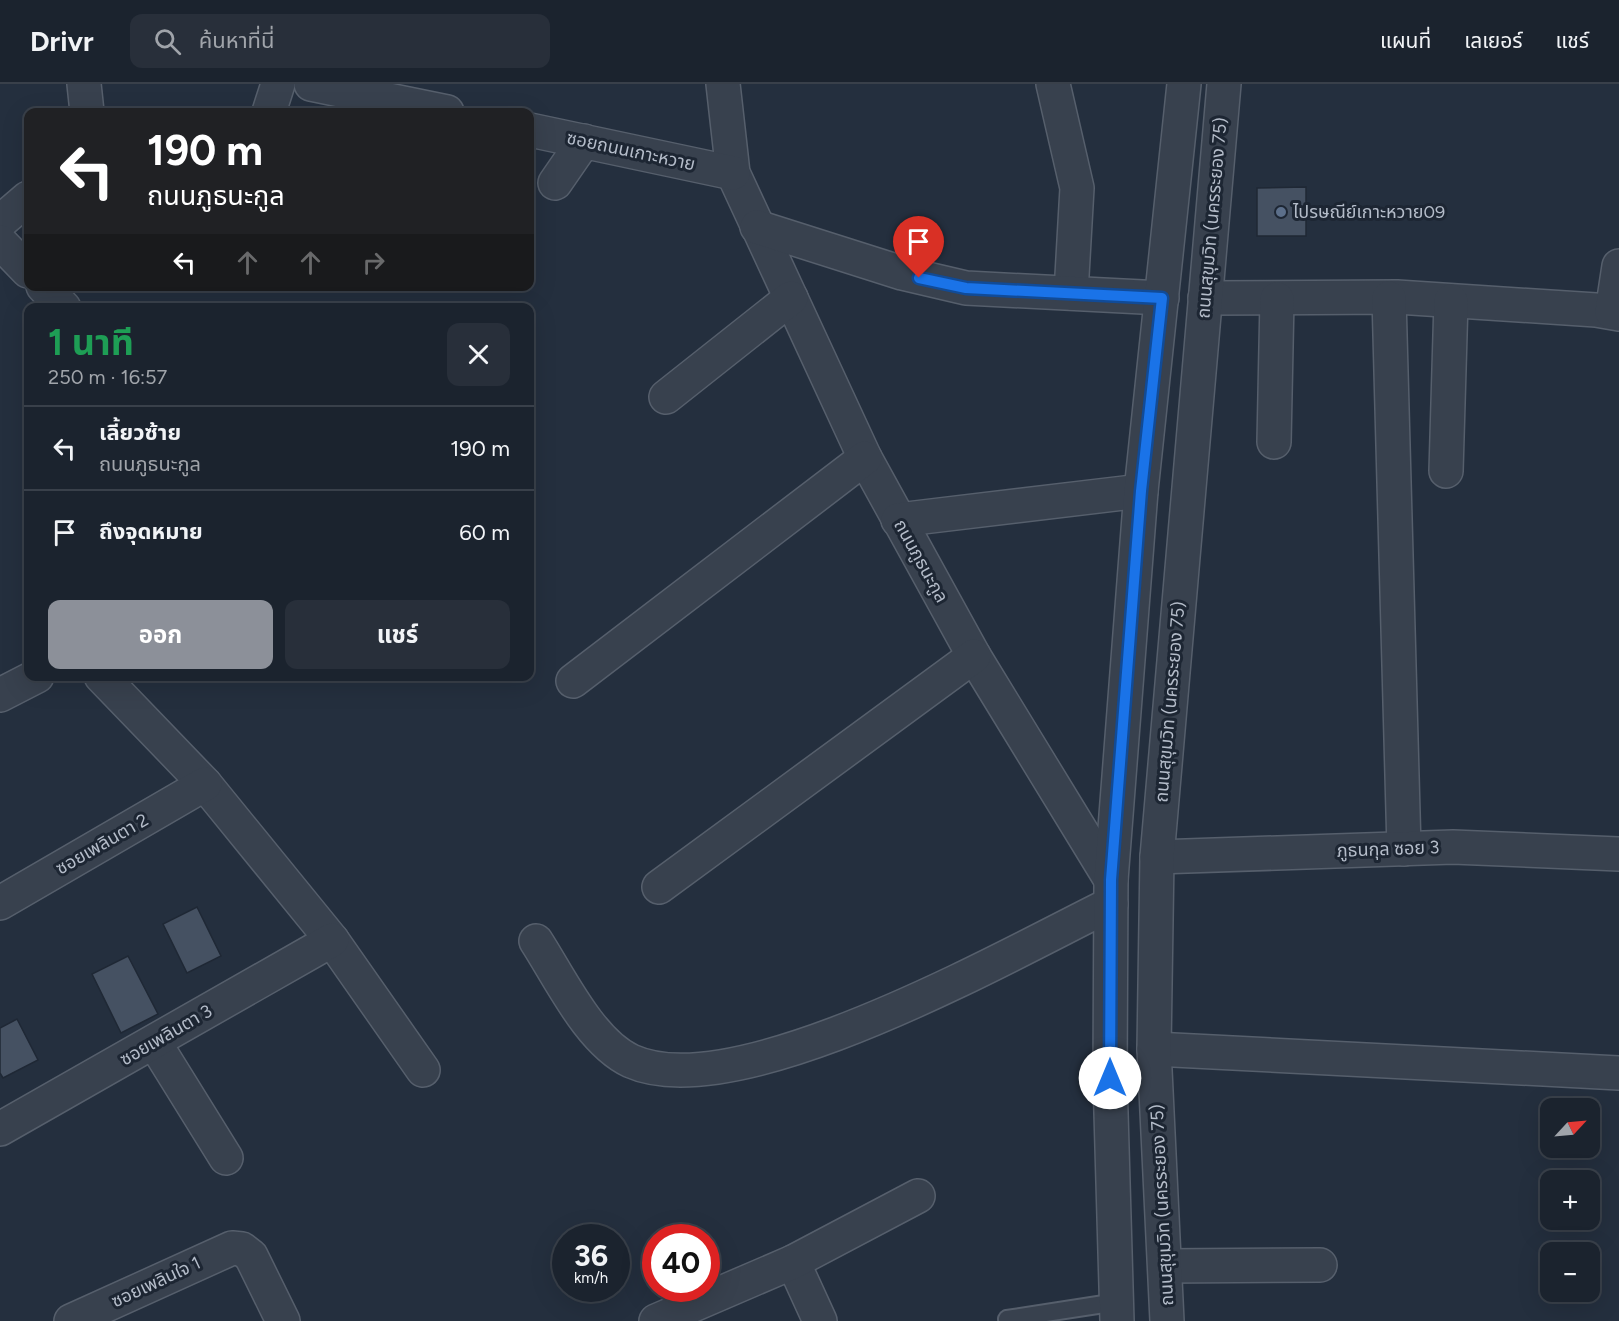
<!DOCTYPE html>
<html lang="th">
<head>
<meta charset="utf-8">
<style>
  body { margin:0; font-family:Figtree,"Noto Sans Thai",sans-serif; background:#282f3a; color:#f1f3f6; height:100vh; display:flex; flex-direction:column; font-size:22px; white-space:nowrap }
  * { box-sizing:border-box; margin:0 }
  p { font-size:20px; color:#a0a4aa }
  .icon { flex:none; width:33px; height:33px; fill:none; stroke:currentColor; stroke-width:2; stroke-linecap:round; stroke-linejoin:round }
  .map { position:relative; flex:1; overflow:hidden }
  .side { position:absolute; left:24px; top:219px; width:510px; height:378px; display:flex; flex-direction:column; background:#1b232e; border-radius:12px; box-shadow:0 6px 24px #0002,0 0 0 2px #39404a }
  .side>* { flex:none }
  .guide { position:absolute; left:24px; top:24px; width:510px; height:183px; border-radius:12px; box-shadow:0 6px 24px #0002,0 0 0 2px #39404a; background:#202124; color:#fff; overflow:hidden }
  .needle { width:39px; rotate:64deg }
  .tools { position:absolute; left:1540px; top:1014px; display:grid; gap:12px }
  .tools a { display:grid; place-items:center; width:60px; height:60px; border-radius:12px; background:#1b232e; box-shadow:0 6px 24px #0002,0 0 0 2px #39404a; font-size:30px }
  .speed { position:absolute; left:552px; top:1140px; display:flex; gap:12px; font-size:30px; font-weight:700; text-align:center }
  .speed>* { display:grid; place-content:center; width:78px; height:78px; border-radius:50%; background:#1b232e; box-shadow:0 6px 24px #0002,0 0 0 2px #39404a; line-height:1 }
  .speed small { font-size:15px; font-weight:400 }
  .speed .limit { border:9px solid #d22; background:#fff; color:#111 }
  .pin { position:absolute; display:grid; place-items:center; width:51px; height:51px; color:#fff; margin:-62px -26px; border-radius:50% 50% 50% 0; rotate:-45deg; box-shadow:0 0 6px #0007 }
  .pin .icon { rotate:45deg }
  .me { position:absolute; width:66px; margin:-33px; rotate:0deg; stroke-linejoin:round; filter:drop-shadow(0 0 4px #0008) }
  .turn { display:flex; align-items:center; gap:21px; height:126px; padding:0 24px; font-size:27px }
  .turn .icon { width:78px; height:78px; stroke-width:2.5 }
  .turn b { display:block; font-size:42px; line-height:51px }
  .lanes { display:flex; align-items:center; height:57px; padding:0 24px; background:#0003; justify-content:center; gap:30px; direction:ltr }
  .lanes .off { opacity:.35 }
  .round { display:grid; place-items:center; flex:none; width:63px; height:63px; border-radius:12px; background:#282f3a }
  .overview { display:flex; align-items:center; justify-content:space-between; height:102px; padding:0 24px }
  h1 { font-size:36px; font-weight:700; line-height:45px; color:#1e9e55 }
  .cta { display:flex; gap:12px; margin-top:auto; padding:12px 24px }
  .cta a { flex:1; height:69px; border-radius:12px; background:#8c9099; color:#fff; font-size:24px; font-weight:700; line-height:69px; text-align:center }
  .cta a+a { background:#282f3a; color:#f1f3f6 }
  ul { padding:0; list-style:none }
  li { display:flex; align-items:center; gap:18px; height:84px; padding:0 24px; border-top:2px solid #39404a }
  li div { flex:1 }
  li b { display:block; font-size:22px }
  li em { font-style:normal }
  header { display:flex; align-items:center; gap:36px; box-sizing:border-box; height:84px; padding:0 30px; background:#1b232e; border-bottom:2px solid #39404a }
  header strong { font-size:28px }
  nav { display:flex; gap:33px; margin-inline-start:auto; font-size:21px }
  .search { width:420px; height:54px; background:#282f3a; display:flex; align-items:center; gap:15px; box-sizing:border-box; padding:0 21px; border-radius:12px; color:#a0a4aa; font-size:22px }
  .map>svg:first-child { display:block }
  .building { fill:#455162; stroke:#1f2835; stroke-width:1.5 }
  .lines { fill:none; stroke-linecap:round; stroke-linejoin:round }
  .service-casing { stroke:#565f6c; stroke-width:20 }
  .minor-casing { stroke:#565f6c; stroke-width:36 }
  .tertiary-casing { stroke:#565f6c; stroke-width:36 }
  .service { stroke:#38414e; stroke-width:16 }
  .minor { stroke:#38414e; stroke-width:33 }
  .tertiary { stroke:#38414e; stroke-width:33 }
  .route-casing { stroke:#114b97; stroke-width:15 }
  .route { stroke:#1a73e8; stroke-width:10 }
  .service-dot { fill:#5c6f8a; stroke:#1d2633; stroke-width:2 }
  .labels { text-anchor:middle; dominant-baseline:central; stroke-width:6; stroke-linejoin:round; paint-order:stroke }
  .street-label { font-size:18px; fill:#b4bcc9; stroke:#1d2633 }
  .poi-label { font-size:18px; fill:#b4bcc9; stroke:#1d2633; text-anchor:start }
</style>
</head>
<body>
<header>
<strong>Drivr</strong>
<div class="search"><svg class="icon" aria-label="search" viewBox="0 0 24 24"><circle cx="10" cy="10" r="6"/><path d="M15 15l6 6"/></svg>ค้นหาที่นี่</div>
<nav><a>แผนที่</a><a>เลเยอร์</a><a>แชร์</a></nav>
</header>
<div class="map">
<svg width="1619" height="1237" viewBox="0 0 1619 1237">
  <rect width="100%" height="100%" fill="#242f3e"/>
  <!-- building -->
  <g class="building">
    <polygon points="1306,103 1306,152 1257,152 1257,104"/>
    <polygon points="197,823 221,872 187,889 163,840"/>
    <polygon points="128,872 158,930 121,949 92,890"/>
    <polygon points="17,935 38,976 3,994 0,989 0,944"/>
  </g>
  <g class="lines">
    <!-- service casing -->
    <g class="service-casing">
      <polyline id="service" points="1008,1237 1007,1235 1117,1218"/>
    </g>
    <!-- minor casing -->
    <g class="minor-casing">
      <g id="minor">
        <polyline points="84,0 87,28"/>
        <polyline points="311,0 447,28"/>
        <polyline points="723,0 733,89 865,374 974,572 1111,796"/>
        <polyline points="1053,0 1077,104 1071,209"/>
        <polyline points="269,28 278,0"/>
        <polyline points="530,46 733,89"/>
        <polyline points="555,99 584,57"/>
        <polyline points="0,138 28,114"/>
        <polyline points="757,143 902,189 966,204 1162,214"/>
        <polyline points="0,158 28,187"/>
        <polyline points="43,202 64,224"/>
        <polyline points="1205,214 1397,213 1596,226 1619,230"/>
        <polyline points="1389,214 1404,765"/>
        <polyline points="1612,228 1619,182"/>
        <polyline points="666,313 791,214"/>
        <polyline points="1274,358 1277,215"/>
        <polyline points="1446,387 1451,217"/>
        <polyline points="898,436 1141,407"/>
        <polyline points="101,592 205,700 332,856 423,986"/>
        <polyline points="573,597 865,374"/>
        <polyline points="0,611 37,592"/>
        <polyline points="1157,773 1453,763 1619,770"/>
        <polyline points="659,803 974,572"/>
        <polyline points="0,819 205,700"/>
        <path d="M536,857C560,894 590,958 631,977C737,1025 1009,870 1111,820"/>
        <polyline points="154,958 226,1074"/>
        <polyline points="1154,965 1619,989"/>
        <polyline points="0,1045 332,856"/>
        <polyline points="793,1178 820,1237"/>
        <polyline points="1165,1182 1320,1181"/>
        <polyline points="71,1237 232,1164 242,1165 251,1172 283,1237"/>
        <polyline points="656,1237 793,1178 918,1112"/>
      </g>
    </g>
    <!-- tertiary casing -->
    <g class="tertiary-casing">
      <g id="tertiary">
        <polyline points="1117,1237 1110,994 1111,796 1141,407 1184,0"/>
        <polyline points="1167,1237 1154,965 1157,773 1224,0"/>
      </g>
    </g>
    <!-- service -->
    <use href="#service" class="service"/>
    <!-- minor -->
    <use href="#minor" class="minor"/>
    <!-- tertiary -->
    <use href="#tertiary" class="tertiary"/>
  </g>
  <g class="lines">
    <!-- route casing -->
    <g class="route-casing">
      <polyline id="route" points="919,194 966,204 1162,214 1141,407 1111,796 1110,994"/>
    </g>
    <!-- route -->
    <use href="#route" class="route"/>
  </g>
  <!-- markers -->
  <circle class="service-dot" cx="1281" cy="128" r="6"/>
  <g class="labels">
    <!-- street labels -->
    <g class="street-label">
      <text transform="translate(631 67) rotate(12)">ซอยถนนเกาะหวาย</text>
      <text transform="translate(1212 134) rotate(-85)">ถนนสุขุมวิท (นครระยอง 75)</text>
      <text transform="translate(921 477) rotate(61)">ถนนภูธนะกูล</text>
      <text transform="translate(1170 618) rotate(-85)">ถนนสุขุมวิท (นครระยอง 75)</text>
      <text transform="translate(102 760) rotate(-30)">ซอยเพลินตา 2</text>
      <text transform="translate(1388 765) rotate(-2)">ภูธนกุล ซอย 3</text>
      <text transform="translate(166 951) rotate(-30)">ซอยเพลินตา 3</text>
      <text transform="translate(1162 1121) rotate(-93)">ถนนสุขุมวิท (นครระยอง 75)</text>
      <text transform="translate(156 1198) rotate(-25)">ซอยเพลินใจ 1</text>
    </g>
    <!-- poi labels -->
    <g class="poi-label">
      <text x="1293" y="128">ไปรษณีย์เกาะหวาย09</text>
    </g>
  </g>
</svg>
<div class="tools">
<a><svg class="needle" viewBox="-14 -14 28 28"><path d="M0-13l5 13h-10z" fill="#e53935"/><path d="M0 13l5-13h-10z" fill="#a0a4aa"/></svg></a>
<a>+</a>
<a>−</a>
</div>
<div class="speed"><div>36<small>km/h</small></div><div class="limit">40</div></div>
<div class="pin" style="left:919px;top:194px;background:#d93025"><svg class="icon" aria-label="arrive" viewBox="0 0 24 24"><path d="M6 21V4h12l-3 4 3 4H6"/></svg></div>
<svg class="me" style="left:1110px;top:994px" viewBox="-20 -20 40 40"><circle r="19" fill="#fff"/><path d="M0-13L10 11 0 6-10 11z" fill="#1a73e8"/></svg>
<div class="guide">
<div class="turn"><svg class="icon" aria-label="left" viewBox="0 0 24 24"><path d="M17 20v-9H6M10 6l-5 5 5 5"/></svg><div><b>190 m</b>ถนนภูธนะกูล</div></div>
<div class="lanes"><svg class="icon" aria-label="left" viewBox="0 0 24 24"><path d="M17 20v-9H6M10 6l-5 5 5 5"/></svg><svg class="icon off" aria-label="ahead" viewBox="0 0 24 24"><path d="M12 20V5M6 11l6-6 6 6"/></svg><svg class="icon off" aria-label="ahead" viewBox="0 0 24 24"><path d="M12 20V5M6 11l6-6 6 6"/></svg><svg class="icon off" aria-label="right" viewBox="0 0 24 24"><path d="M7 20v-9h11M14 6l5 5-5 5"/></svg></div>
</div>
<section class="side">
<div class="overview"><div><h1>1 นาที</h1><p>250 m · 16:57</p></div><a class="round"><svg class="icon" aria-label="close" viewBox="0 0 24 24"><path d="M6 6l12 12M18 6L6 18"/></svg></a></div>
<ul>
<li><svg class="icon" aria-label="left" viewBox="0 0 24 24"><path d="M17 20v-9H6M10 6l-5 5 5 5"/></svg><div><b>เลี้ยวซ้าย</b><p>ถนนภูธนะกูล</p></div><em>190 m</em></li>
<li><svg class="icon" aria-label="arrive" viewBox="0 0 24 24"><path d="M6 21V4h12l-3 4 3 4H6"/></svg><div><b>ถึงจุดหมาย</b></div><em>60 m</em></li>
</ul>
<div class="cta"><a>ออก</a><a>แชร์</a></div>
</section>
</div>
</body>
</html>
